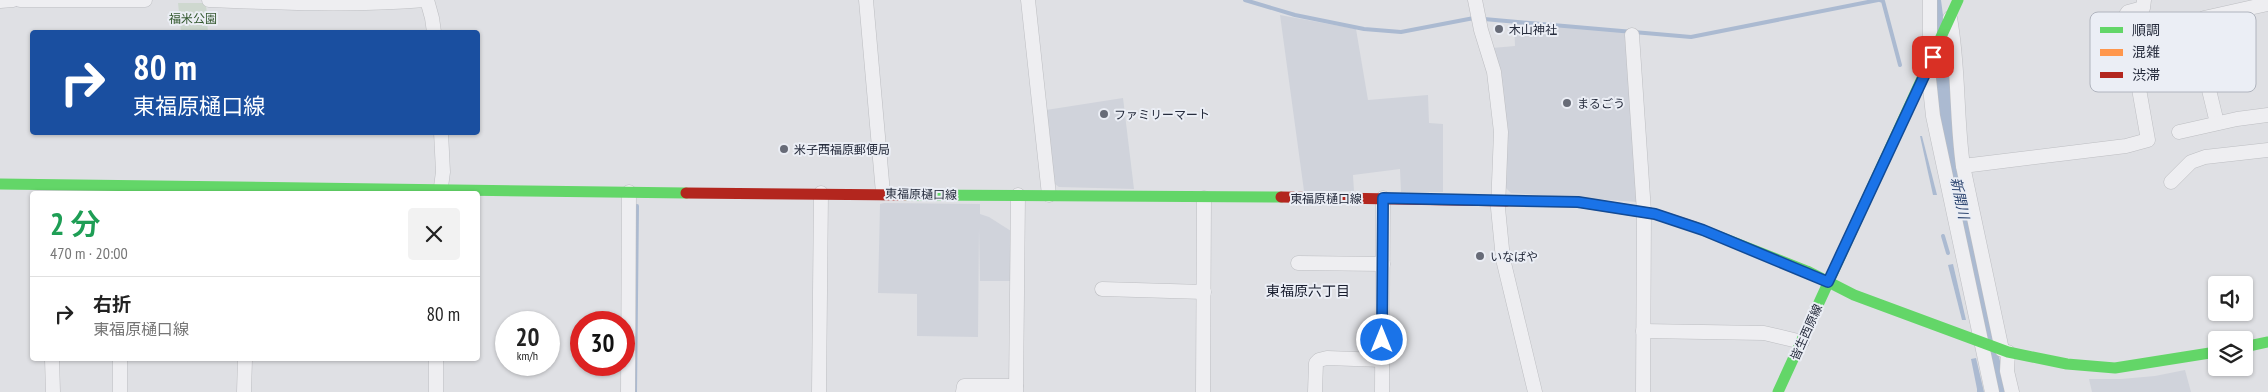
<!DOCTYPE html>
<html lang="ja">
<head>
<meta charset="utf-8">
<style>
  body { margin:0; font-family:"PT Sans Narrow","Noto Sans JP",sans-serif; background:#f2f2f2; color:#222; height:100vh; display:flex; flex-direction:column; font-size:19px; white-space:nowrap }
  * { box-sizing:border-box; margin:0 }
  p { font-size:16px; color:#767676 }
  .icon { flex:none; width:28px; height:28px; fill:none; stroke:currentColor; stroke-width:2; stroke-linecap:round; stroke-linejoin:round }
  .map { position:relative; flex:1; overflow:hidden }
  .details { position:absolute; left:30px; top:191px; width:450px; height:170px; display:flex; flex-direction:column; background:#fff; border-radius:5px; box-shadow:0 1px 4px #0004 }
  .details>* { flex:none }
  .top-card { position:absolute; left:30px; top:30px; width:450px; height:105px; border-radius:5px; box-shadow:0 1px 4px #0004; background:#1a4fa0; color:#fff; overflow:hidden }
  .buttons { position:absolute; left:2208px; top:276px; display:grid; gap:10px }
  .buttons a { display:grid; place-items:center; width:45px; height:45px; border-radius:5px; background:#fff; box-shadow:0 1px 4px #0004; font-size:25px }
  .speed { position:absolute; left:495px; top:311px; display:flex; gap:10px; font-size:25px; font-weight:700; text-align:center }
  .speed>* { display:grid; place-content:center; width:65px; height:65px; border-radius:50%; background:#fff; box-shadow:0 1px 4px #0004; line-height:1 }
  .speed small { font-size:12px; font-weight:400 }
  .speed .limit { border:8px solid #d22; background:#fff; color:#111 }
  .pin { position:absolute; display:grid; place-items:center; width:42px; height:42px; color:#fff; margin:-21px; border-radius:10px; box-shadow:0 2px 8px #0006 }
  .me { position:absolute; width:55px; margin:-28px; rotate:0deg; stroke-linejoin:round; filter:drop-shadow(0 0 4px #0008) }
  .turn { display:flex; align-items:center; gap:18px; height:105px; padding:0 20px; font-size:22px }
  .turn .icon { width:65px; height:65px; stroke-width:2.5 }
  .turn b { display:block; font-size:35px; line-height:42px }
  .round { display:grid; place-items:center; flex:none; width:52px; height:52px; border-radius:5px; background:#f2f2f2 }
  .headline { display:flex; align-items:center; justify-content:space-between; height:85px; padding:0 20px }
  h1 { font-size:30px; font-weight:600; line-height:38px; color:#1e9e55 }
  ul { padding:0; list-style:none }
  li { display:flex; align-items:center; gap:15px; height:75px; padding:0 20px; border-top:1px solid #e0e0e0 }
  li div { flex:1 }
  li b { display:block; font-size:19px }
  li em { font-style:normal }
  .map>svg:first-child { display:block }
  .built { fill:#d0d3db }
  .green { fill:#ced8cf }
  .water { fill:#abbad1 }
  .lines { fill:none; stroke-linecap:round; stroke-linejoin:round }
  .stream { stroke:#abbad1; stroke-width:4 }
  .street-casing { stroke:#bdbec2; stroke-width:15 }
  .street { stroke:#eeeef1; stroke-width:14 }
  .fast { stroke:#63d668; stroke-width:11 }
  .slow { stroke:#ff974d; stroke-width:11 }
  .jam { stroke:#b3261e; stroke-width:11 }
  .route-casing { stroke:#114b97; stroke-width:12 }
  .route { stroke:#1a73e8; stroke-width:9 }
  .poi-dot { fill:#676b77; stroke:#ebeef5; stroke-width:2 }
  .labels { text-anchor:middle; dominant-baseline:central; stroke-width:4; stroke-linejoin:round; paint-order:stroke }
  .park-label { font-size:12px; fill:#365a32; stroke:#ebeef5 }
  .poi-label { font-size:12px; fill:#262c3d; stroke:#ebeef5; text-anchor:start }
  .street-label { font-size:12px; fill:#262c3d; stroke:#ebeef5 }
  .water-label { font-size:14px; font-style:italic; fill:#2f4772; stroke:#ebeef5 }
  .neighbourhood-label { font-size:14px; fill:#181d2e; stroke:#ebeef5 }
  .key { fill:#ebeef5; stroke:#b0b4be; stroke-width:1 }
  .key-label { font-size:14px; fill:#262c3d }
</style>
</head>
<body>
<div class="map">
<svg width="2268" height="392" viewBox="0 0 2268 392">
  <rect width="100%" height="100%" fill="#dfe0e4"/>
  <!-- built -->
  <g class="built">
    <polygon points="1280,15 1356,29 1368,100 1428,95 1429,123 1443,124 1443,192 1401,192 1400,169 1353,175 1354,191 1304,191"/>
    <polygon points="1514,22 1625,32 1639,200 1637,202 1511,193 1505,187 1492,48 1515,46"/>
    <polygon points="1123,98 1134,189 1059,187 1055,184 1046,110"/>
    <polygon points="884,203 980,204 980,214 989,217 1011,231 1010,281 980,281 979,228 978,337 917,336 917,294 878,293 880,204"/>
    <polygon points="2185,370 2191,392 2092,392 2089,379 2121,379 2155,376"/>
  </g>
  <!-- green -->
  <polygon class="green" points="178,3 206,3 208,32 181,32"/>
  <!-- water -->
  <g class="water">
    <polygon points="1935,0 1941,0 1950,69 1955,148 2000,361 2009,392 1998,392 1974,294 1936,96"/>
    <polygon points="1920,136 1922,136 1937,195 1933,195"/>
    <polygon points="1953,264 1966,320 1962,320 1948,265"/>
    <polygon points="1976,358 1984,392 1977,392 1977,389 1971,359"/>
  </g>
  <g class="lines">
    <!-- stream -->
    <g class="stream">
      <polyline points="1245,0 1295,15 1364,29 1401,32 1474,18"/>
      <polyline points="1880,0 1883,1 1900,65"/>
      <polyline points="1484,19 1691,37 1878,0"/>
      <polyline points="1943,236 1948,253"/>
      <polyline points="635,392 637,206"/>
    </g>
    <!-- street casing -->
    <g class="street-casing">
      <g id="street">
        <polyline points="20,0 145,0"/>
        <path d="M209,0C281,3 353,6 425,0"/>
        <polyline points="427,0 432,18 434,32"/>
        <polyline points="866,0 883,193"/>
        <polyline points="1028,0 1049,195"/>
        <polyline points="1475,0 1481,30 1494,72 1501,132 1498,208 1503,259 1535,392"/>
        <polyline points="0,1 13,0"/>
        <path d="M1950,18C1959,67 1956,116 1963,166L2002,350"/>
        <polyline points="1632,35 1644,212 1643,392"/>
        <polyline points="1930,58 1930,0"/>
        <polyline points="1928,69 1933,116 1992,392"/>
        <polyline points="2217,123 2195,32 2197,23 2204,18 2267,4"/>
        <polyline points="2179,132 2237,119 2268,115"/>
        <polyline points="1963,166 2126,146 2148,140 2126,15 2128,12 2143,8 2144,0"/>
        <polyline points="2171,182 2191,162 2205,157 2268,150"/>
        <polyline points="440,194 443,172 441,132"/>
        <polyline points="1298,263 1383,264"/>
        <polyline points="1102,289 1204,292"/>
        <polyline points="1643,331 1764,333 1802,342"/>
        <polyline points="2008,352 2007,371 2012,392"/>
        <polyline points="52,359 53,392"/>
        <polyline points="120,359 120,392"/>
        <polyline points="244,392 245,359"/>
        <polyline points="436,392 436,359"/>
        <polyline points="628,392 629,192"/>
        <polyline points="819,392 821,193"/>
        <polyline points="963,392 964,386 1016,386"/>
        <polyline points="1016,392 1018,195"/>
        <polyline points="1203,392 1204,198"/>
        <polyline points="1315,392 1316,363 1319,360 1327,358 1382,360"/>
        <polyline points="1382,392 1383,198"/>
      </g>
    </g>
    <!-- street -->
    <use href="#street" class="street"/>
    <!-- fast -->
    <g class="fast">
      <polyline points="0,184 686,193"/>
      <polyline points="905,195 1281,197"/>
      <polyline points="1695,227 1807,271 1854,295 2008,352 2067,364 2115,368 2216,352"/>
      <polyline points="2244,347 2268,342"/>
      <polyline points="1778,392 1958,0"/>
    </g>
    <!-- slow -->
    <polyline class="slow" points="1506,201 1578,202 1655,214 1695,227"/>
    <!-- jam -->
    <g class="jam">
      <polyline points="686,193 905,195"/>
      <polyline points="1281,197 1506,201"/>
    </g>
  </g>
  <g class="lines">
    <!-- route casing -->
    <g class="route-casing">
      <polyline id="route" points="1382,340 1383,198 1578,202 1655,214 1703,230 1828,282 1933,57"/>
    </g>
    <!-- route -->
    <use href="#route" class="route"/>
  </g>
  <!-- markers -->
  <g class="poi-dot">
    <circle cx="1499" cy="29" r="5"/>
    <circle cx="1567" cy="103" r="5"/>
    <circle cx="1104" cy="114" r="5"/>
    <circle cx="784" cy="149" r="5"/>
    <circle cx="1480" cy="256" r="5"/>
  </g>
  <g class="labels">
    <!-- park labels -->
    <g class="park-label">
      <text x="193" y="18">福米公園</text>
    </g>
    <!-- poi labels -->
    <g class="poi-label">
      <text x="1509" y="29">木山神社</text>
      <text x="1577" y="103">まるごう</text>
      <text x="1114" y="114">ファミリーマート</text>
      <text x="794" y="149">米子西福原郵便局</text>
      <text x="1490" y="256">いなばや</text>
    </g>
    <!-- street labels -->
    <g class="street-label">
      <text transform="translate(921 194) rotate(1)">東福原樋口線</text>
      <text x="1326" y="198">東福原樋口線</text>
      <text transform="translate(1806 332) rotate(-66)">皆生西原線</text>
    </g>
    <!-- water labels -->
    <g class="water-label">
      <text transform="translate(1960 198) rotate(78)">新開川</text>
    </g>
    <!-- neighbourhood labels -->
    <g class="neighbourhood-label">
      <text x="1308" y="291">東福原六丁目</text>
    </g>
  </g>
  <!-- legend -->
  <rect x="2090" y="12" width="166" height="80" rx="8" class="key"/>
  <rect x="2100" y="27" width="23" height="6" fill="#63d668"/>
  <rect x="2100" y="49" width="23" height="7" fill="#ff974d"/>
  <rect x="2100" y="72" width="23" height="6" fill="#b3261e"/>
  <g class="key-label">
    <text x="2132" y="35">順調</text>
    <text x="2132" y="57">混雑</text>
    <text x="2132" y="80">渋滞</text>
  </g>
</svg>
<div class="buttons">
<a><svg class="icon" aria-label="sound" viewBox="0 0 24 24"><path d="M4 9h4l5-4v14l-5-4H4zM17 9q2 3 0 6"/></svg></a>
<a><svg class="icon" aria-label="layers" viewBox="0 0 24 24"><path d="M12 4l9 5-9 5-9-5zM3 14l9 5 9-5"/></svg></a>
</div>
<div class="speed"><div>20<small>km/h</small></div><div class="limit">30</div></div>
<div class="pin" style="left:1933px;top:57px;background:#d93025"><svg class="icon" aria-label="arrive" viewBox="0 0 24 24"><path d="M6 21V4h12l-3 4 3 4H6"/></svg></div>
<svg class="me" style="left:1382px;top:340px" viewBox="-20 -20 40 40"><circle r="17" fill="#1a73e8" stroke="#fff" stroke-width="3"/><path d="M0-11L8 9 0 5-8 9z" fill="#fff"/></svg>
<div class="top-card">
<div class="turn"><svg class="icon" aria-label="right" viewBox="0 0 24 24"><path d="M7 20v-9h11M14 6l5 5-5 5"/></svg><div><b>80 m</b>東福原樋口線</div></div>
</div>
<section class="details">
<div class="headline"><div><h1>2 分</h1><p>470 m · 20:00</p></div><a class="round"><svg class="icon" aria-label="close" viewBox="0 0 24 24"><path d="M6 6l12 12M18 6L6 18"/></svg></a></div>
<ul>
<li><svg class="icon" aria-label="right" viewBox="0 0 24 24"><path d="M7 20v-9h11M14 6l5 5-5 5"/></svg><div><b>右折</b><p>東福原樋口線</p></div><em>80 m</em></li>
</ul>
</section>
</div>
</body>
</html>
